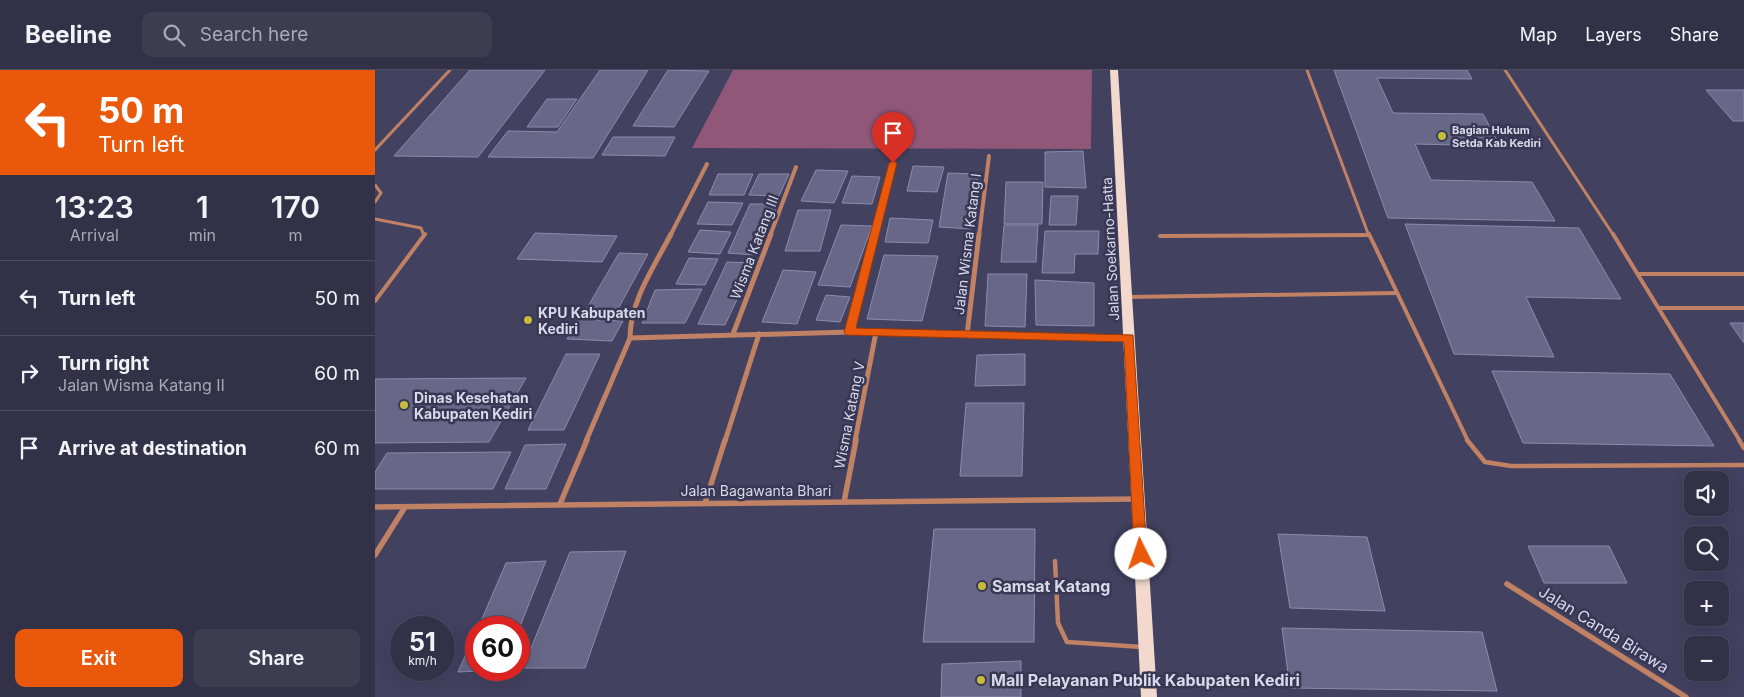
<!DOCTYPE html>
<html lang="en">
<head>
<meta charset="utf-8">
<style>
  body { margin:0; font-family:Inter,sans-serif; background:#3d3d52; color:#f1f3f6; height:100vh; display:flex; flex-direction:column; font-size:19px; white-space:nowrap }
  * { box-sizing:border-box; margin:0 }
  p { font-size:16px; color:#a8a9b4 }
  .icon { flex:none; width:28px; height:28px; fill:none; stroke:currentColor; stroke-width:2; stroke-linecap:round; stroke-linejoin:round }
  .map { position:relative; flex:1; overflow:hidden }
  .sheet { display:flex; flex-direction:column; background:#323148; width:375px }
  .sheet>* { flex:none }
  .guide { background:#ea580c; color:#fff; overflow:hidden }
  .controls { position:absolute; left:1309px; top:401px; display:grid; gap:10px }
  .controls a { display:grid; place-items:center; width:45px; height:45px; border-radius:10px; background:#323148; box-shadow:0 5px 20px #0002,0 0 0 1px #4d4c60; font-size:25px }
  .speed { position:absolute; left:15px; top:546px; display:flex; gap:10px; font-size:25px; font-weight:700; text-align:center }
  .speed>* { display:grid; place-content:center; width:65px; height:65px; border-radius:50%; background:#323148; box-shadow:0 5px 20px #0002,0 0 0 1px #4d4c60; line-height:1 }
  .speed small { font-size:12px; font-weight:400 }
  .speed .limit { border:8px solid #d22; background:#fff; color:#111 }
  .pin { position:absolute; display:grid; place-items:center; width:42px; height:42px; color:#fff; margin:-51px -21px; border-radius:50% 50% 50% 0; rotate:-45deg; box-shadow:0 0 5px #0007 }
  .pin .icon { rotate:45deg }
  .me { position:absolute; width:55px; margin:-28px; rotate:356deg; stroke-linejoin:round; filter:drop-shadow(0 0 4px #0008) }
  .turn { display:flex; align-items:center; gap:18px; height:105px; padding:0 15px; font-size:22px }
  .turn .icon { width:65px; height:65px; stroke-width:2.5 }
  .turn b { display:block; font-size:35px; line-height:42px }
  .eta { display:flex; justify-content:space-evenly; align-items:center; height:85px; text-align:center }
  .eta b { font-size:30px; font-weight:600; line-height:35px }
  .action { display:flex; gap:10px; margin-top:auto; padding:10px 15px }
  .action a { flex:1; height:58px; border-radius:10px; background:#ea580c; color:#fff; font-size:20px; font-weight:600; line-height:58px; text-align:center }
  .action a+a { background:#3d3d52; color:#f1f3f6 }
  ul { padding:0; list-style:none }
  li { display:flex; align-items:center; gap:15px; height:75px; padding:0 15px; border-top:1px solid #4d4c60 }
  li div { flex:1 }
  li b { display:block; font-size:19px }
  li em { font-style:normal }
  header { display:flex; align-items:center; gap:30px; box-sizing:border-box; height:70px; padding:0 25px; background:#323148; border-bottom:1px solid #4d4c60 }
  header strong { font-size:24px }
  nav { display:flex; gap:28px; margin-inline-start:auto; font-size:18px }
  .search { width:350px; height:45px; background:#3d3d52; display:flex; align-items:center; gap:12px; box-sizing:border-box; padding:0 18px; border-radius:10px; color:#a8a9b4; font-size:19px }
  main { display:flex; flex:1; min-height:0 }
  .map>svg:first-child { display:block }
  .green { fill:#905778 }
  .building { fill:#686788; stroke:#8b8bae }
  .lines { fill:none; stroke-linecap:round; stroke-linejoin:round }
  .lane-far2 { stroke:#c08165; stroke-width:3 }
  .lane-far1 { stroke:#c08165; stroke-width:4 }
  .lane { stroke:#c08165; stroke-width:4.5 }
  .street-far2 { stroke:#c08165; stroke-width:4 }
  .street-far1 { stroke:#c08165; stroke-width:5 }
  .street { stroke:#c08165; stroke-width:5.5 }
  .primary { fill:#f3d9cd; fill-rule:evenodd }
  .route { fill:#ea580c; stroke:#983908 }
  .poi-dot { fill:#c5bc3d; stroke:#383754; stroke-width:2 }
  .labels { text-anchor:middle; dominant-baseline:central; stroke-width:5; stroke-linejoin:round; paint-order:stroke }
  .far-poi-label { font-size:11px; font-weight:bold; fill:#d9d9ec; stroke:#383754; text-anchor:start }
  .street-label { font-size:14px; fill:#d9d9ec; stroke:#383754 }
  .poi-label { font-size:14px; font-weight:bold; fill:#d9d9ec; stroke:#383754; text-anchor:start }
  .near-poi-label { font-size:16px; font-weight:bold; fill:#d9d9ec; stroke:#383754; text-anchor:start }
  .near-street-label { font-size:16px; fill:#d9d9ec; stroke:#383754 }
</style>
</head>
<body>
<header>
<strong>Beeline</strong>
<div class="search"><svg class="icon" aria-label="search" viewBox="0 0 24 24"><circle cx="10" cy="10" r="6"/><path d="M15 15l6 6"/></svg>Search here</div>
<nav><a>Map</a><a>Layers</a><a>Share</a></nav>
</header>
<main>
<section class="sheet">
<div class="guide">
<div class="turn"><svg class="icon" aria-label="left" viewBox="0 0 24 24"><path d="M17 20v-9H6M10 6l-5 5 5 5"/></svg><div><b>50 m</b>Turn left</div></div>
</div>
<div class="eta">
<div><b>13:23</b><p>Arrival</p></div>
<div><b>1</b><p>min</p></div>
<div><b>170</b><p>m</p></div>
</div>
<ul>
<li><svg class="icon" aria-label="left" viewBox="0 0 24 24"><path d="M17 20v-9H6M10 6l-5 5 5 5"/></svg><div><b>Turn left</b></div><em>50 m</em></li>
<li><svg class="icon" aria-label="right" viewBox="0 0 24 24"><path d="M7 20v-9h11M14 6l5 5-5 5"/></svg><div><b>Turn right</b><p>Jalan Wisma Katang II</p></div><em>60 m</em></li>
<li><svg class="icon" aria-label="arrive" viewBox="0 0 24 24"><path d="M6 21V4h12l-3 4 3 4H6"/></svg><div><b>Arrive at destination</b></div><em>60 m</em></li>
</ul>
<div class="action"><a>Exit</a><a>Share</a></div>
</section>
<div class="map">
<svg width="1369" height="627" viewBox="0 0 1369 627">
  <rect width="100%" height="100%" fill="#424160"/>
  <!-- green -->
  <polygon class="green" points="358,0 717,0 716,79 317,78"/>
  <!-- building -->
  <g class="building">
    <polygon points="95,0 170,0 103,87 19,86"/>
    <polygon points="225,0 273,0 218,88 113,87 133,61 182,62"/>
    <polygon points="293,0 334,1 299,57 258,56"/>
    <polygon points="959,0 1092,0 1097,9 1002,8 1018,43 1108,44 1125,76 1040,74 1056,110 1157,112 1180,151 1013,148"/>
    <polygon points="1331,20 1369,20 1369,51 1358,51"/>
    <polygon points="172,29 202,29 183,57 152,57"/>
    <polygon points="238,67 300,67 290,86 227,85"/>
    <polygon points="708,81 711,118 670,117 670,82"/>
    <polygon points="538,96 569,97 562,122 532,121"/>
    <polygon points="441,100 473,101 459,133 426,131"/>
    <polygon points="573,103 603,104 596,159 564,157"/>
    <polygon points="343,104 378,104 369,125 334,125"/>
    <polygon points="384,104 414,104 404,126 374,125"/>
    <polygon points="477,106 505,107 497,134 467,133"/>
    <polygon points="631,112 668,112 667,154 629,154"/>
    <polygon points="676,126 703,126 701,155 674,155"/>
    <polygon points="333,132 368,133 357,155 322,154"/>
    <polygon points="375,134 403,134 380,185 353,183"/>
    <polygon points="423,140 456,140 445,181 410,181"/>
    <polygon points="515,148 558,150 553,173 510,172"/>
    <polygon points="1030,154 1204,158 1246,229 1151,227 1179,287 1079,284"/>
    <polygon points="466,155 497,156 475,217 443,215"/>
    <polygon points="629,155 663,155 661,192 626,192"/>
    <polygon points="325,160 356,162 345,184 313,182"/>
    <polygon points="670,161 724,161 723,184 700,184 699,203 667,203"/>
    <polygon points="160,163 242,166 227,192 142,189"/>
    <polygon points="244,183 273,184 243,239 212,238"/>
    <polygon points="509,185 563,186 547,251 492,249"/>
    <polygon points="314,188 343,189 330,215 301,214"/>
    <polygon points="352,192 379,193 350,255 323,254"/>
    <polygon points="408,200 441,202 422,254 387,252"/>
    <polygon points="613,204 652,204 650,257 610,256"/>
    <polygon points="660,210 719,213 719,256 661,255"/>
    <polygon points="327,219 310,253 267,253 280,220"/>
    <polygon points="451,225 475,227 465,252 441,250"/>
    <polygon points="204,249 248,251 237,271 192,269"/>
    <polygon points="1355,253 1369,253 1369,273"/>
    <polygon points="191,284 225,284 189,360 153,360"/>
    <polygon points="650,284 650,315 600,316 602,285"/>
    <polygon points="1117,301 1295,304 1339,376 1148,373"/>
    <polygon points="151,308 114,372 0,373 0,309"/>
    <polygon points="591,333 649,333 647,406 585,406"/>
    <polygon points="191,374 171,419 130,419 150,375"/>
    <polygon points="136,382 118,419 0,419 0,402 12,383"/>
    <polygon points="559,459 660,459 659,572 548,572"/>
    <polygon points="903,464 992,467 1010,541 915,538"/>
    <polygon points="1153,476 1234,476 1252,513 1169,513"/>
    <polygon points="251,481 210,598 148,598 195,482"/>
    <polygon points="171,491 144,559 103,558 131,493"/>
    <polygon points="907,558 1107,562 1122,621 915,618"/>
    <polygon points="101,561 101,600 127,600 83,602"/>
    <polygon points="646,591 646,627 566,627 567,594"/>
  </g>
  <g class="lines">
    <!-- lane-far2 -->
    <g class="lane-far2">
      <polyline points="932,0 994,166"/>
      <polyline points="1130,0 1239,166"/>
      <polyline points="0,80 75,0"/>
      <polyline points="0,115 6,123 0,132"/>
      <polyline points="0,149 46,158 49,166"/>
      <polyline points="875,166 994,165"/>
    </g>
    <!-- lane-far1 -->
    <g class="lane-far1">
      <polyline points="994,164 1093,371"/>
      <polyline points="1238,164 1365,371"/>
      <polyline points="785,166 994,165"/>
      <polyline points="1263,204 1369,204"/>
      <polyline points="753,227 1021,223"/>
      <polyline points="0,231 50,164"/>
      <polyline points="1284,238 1369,238"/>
    </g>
    <!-- lane -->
    <g class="lane">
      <polyline points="1092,370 1110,392 1136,396 1369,395"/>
      <polyline points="1364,370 1369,378"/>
      <polyline points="680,491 683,553 692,572 767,577"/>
    </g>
    <!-- street-far2 -->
    <g class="street-far2">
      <polyline points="295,166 332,94"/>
      <polyline points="395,166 421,97"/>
      <polyline points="500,166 518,93"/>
      <polyline points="604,166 614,86"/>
    </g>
    <!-- street-far1 -->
    <g class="street-far1">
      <polyline points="475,262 500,164"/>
      <polyline points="358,264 396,164"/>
      <polyline points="592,265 604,164"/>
      <polyline points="255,268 475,262 753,268"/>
      <path d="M211,371L255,268C255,231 279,197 296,164"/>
      <polyline points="350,371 384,264"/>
      <polyline points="480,371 501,262"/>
    </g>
    <!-- street -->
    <g class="street">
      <polyline points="469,432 481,370"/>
      <polyline points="330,433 350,370"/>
      <polyline points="185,434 212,370"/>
      <polyline points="0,437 762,429"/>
      <polyline points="0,485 30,437"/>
      <polyline points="1132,514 1311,627"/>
    </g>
    <!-- primary -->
    <polygon class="primary" points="735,0 743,0 782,627 766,627"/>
  </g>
  <!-- route -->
  <polygon class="route" points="518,90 522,93 481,258 758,265 772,484 770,489 766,491 761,489 759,484 749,272 471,265 469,262 514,93"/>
  <!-- markers -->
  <g class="poi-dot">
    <circle cx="1067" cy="66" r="5"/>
    <circle cx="153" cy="250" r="5"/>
    <circle cx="29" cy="335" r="5"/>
    <circle cx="607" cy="516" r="5"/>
    <circle cx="606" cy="610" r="5"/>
  </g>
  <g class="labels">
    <!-- far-poi labels -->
    <g class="far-poi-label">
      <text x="1077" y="60">Bagian Hukum<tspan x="1077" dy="13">Setda Kab Kediri</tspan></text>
    </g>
    <!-- street labels -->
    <g class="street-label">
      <text transform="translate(592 174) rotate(-83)">Jalan Wisma Katang I</text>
      <text transform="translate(379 177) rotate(-69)">Wisma Katang III</text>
      <text transform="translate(735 179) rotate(-93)">Jalan Soekarno-Hatta</text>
      <text transform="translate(474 345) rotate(-79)">Wisma Katang V</text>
      <text x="381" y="420">Jalan Bagawanta Bhari</text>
    </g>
    <!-- poi labels -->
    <g class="poi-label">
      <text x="163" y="242">KPU Kabupaten<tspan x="163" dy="16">Kediri</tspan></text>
      <text x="39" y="327">Dinas Kesehatan<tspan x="39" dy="16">Kabupaten Kediri</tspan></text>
    </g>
    <!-- near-poi labels -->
    <g class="near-poi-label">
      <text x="617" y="516">Samsat Katang</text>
      <text x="616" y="610">Mall Pelayanan Publik Kabupaten Kediri</text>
    </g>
    <!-- near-street labels -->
    <g class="near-street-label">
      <text transform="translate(1229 559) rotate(32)">Jalan Canda Birawa</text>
    </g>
  </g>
</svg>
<div class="controls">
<a><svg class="icon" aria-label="sound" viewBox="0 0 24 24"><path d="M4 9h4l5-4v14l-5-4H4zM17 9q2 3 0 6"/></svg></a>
<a><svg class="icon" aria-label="search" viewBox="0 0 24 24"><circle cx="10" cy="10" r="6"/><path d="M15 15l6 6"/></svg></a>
<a>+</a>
<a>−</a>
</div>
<div class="speed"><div>51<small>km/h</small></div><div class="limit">60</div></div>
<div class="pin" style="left:518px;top:93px;background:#d93025"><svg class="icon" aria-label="arrive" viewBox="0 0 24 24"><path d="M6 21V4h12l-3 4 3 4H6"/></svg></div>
<svg class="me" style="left:766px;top:484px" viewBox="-20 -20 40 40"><circle r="19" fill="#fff"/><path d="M0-13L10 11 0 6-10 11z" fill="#ea580c"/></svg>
</div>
</main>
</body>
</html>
